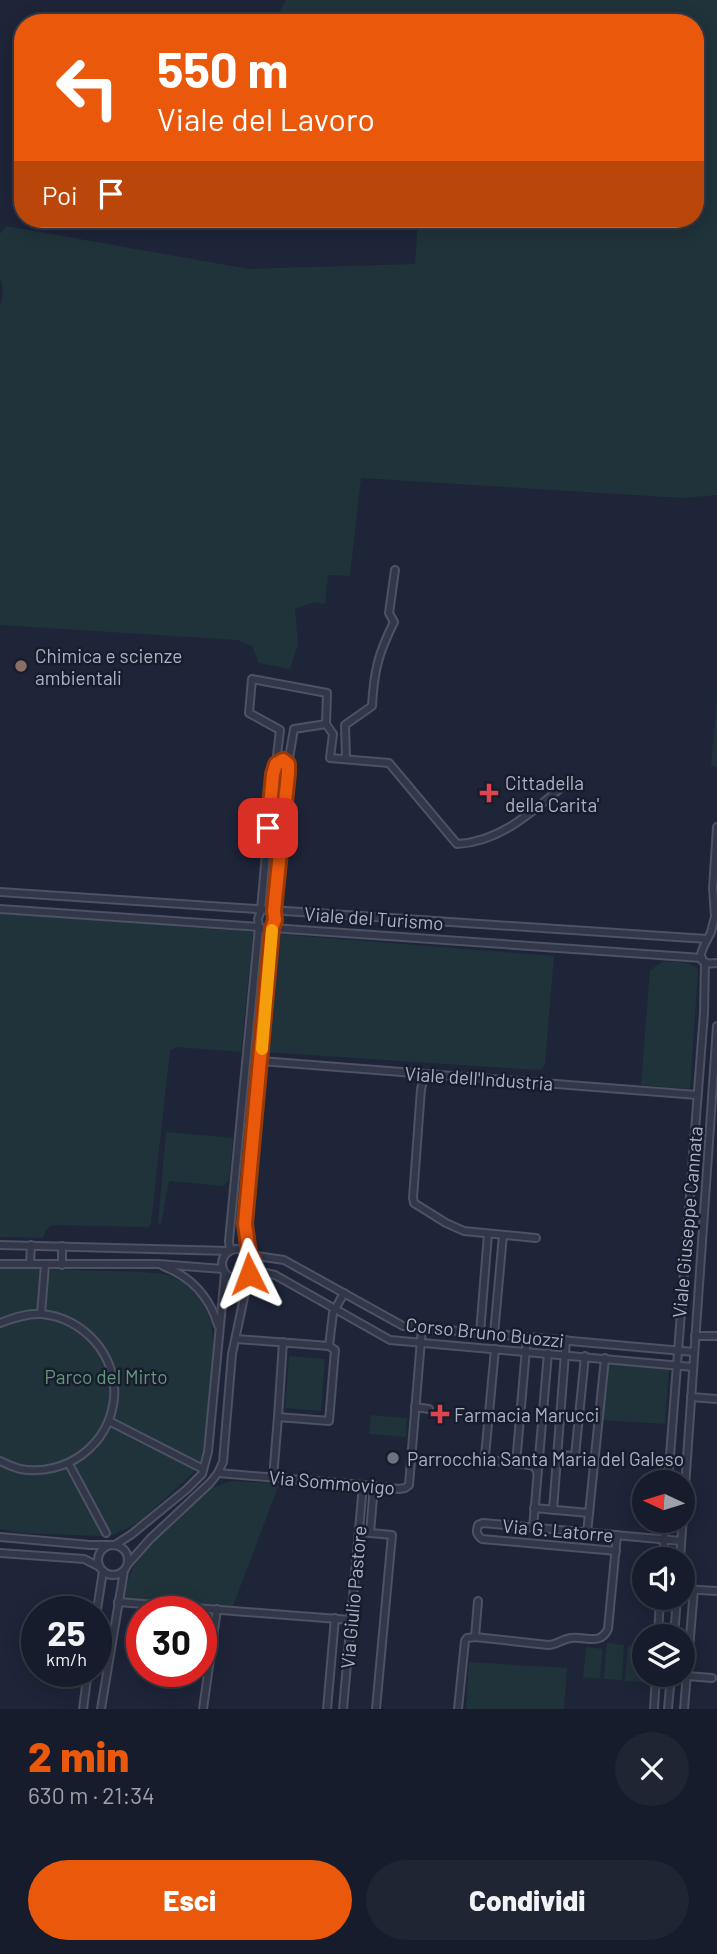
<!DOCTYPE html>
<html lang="it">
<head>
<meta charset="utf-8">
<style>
  body { margin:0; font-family:Barlow,sans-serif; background:#1f2533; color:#f1f3f6; height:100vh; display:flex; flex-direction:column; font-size:26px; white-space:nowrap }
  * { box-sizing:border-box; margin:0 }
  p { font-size:23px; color:#9ea1a9 }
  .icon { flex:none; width:38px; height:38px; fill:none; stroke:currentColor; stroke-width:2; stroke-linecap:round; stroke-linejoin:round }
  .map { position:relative; height:1709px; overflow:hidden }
  .panel { display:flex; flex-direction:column; background:#161c2b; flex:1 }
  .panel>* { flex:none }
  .top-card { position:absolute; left:14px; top:14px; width:690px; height:214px; border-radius:28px; box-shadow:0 4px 18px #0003,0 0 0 2px #353a47; background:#ea580c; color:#fff; overflow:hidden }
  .needle { width:46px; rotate:274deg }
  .buttons { position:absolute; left:632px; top:1470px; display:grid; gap:14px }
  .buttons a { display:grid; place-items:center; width:63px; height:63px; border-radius:50%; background:#161c2b; box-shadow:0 4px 18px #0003,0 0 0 2px #353a47; font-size:35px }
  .speed { position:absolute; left:21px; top:1596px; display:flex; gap:14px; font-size:35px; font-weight:700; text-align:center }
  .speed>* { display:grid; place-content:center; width:91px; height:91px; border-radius:50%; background:#161c2b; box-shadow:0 4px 18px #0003,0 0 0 2px #353a47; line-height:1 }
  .speed small { font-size:18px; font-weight:400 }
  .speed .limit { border:10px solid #d22; background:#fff; color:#111 }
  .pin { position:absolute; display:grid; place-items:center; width:60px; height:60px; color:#fff; margin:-30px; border-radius:14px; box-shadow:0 4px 10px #0006 }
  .me { position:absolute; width:77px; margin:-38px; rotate:357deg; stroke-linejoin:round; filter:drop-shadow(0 0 5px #0008) }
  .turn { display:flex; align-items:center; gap:24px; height:147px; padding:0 28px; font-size:32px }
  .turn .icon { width:91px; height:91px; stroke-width:2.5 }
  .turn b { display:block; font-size:49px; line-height:60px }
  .then { display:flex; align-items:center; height:66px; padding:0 28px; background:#0003; gap:14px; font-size:26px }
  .round { display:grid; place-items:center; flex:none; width:74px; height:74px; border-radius:37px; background:#1f2533 }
  .overview { display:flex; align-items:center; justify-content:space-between; height:119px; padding:0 28px }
  h1 { font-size:42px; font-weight:800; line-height:52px; color:#ea580c }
  .button { display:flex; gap:14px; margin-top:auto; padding:14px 28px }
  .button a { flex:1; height:80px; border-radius:42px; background:#ea580c; color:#fff; font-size:28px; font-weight:800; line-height:80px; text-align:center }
  .button a+a { background:#1f2533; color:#f1f3f6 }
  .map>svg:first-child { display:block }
  .green { fill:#20333a }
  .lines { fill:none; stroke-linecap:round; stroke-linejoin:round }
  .minor-casing { stroke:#4d5264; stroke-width:10 }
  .minor { stroke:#323849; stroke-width:6 }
  .route-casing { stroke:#983908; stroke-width:18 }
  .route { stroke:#ea580c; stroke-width:12 }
  .slow { stroke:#f59e0b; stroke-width:12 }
  .education-dot { fill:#8d6e63; stroke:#181d2e; stroke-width:2.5 }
  .health-dot { fill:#e0444e; stroke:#181d2e; stroke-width:2.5 }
  .worship-dot { fill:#6b7280; stroke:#181d2e; stroke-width:2.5 }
  .labels { text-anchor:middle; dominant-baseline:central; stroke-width:5; stroke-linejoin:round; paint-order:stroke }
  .poi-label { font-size:19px; fill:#acb2c6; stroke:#181d2e; text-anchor:start }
  .street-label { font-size:19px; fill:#acb2c6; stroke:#181d2e }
  .park-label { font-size:19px; fill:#629978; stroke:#181d2e }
</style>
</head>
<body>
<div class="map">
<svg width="717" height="1709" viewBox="0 0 717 1709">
  <rect width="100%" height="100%" fill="#1e2539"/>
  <!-- green -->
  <g class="green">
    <path d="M286,0H717V495L683,498L361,478L350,576L328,575L325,604L314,602L295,609L298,644L290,669L259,663L252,646L237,640L0,625V305C3,298 4,285 0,278V234L6,226L249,269L415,264L418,219H695V23H274Z"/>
    <polygon points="717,698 717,766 711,766"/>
    <polygon points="0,913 253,932 241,1052 177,1047 170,1050 151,1224 148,1227 52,1225 46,1230 43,1238 0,1237"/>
    <polygon points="278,934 554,956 545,1064 542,1069 537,1070 266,1052"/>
    <polygon points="664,961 688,963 697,968 698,972 690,1089 641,1085 650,970"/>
    <polygon points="166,1132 233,1138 229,1180 223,1186 169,1181 161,1224 158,1224"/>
    <polygon points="0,1268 143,1272 165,1274 184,1282 200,1299 211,1321 214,1346 204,1454 193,1473 139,1522 113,1535 100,1536 20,1533 0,1529"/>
    <polygon points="289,1356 325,1359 321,1411 285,1408"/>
    <polygon points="606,1362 669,1369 665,1424 600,1420"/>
    <polygon points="371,1415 407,1418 406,1437 369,1434"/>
    <path d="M234,1481L279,1484L233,1606L125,1598C122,1560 185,1510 213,1488L224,1483Z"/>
    <polygon points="607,1643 624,1645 622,1680 604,1679"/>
    <polygon points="628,1645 644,1646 644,1682 625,1681"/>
    <polygon points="586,1647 602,1649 600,1679 583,1677"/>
    <polygon points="469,1662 567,1668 564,1709 466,1709"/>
  </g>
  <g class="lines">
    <!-- minor casing -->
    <g class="minor-casing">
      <g id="minor">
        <path d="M326,724L333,734L330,758L389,763L457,844C502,842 535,809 568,782"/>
        <path d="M346,759L345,725L372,706C374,671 378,654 394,622L389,613L395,570"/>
        <polyline points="276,764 280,730 249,713 252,679 327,693 326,724 294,729 288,764"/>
        <polyline points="0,892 707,939"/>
        <polyline points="0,909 259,927 265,930 272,928 702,958"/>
        <path d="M716,915C713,921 713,926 711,932C707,942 687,967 717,963"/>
        <polyline points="715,917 713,888 717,827"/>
        <polyline points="261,1061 697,1095"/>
        <polyline points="425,1074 421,1089 413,1198 414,1203 446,1223 464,1231 536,1238"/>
        <polyline points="0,1245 229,1251"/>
        <circle cx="237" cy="1264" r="15"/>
        <polyline points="230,1250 229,1241 259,927 258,919 261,910 273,774 276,763 283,760 288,764 288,773 274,911 275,920 272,928 245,1224 249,1253"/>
        <polyline points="250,1255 284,1260 403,1326 694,1352"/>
        <polyline points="0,1264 158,1264 223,1269"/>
        <polyline points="30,1264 31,1245"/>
        <polyline points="62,1265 62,1246"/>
        <path d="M163,1266C192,1277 209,1296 218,1325"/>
        <polyline points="252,1270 275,1275 390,1340 693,1367"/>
        <polyline points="41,1314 45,1265"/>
        <path d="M0,1323C13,1318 27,1313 41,1314C83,1317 118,1356 114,1398C110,1445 66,1477 20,1469C13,1467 6,1464 0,1461"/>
        <polyline points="480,1333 488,1234"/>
        <polyline points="494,1334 503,1235"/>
        <polyline points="695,1336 716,1336"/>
        <polyline points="236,1339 329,1346 335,1350 329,1421 278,1417 283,1342"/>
        <polyline points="329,1346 333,1313 344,1293"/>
        <polyline points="495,1349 485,1456 489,1460 530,1465 535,1467 537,1472"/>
        <polyline points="691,1397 717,1399"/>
        <polyline points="415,1407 429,1409"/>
        <polyline points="109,1421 203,1469"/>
        <polyline points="558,1455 575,1456 585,1356"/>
        <polyline points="69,1464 106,1533"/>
        <polyline points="516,1464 527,1337"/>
        <polyline points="218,1473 363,1485 399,1489 405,1488 409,1485 422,1328"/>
        <polyline points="273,1478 278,1417"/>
        <polyline points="668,1482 704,1013 705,962"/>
        <polyline points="534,1508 589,1513"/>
        <polyline points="553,1510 566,1340"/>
        <polyline points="533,1528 548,1353"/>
        <polyline points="359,1532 392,1535 376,1709"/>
        <polyline points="370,1533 374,1486"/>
        <polyline points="587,1533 605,1358"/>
        <polyline points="0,1537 90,1545 111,1545"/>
        <circle cx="113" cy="1560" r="15"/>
        <polyline points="115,1545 132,1534 187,1489 202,1474 208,1452 225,1273"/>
        <path d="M616,1551L482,1539C476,1534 476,1532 478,1525L483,1523L681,1541"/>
        <polyline points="0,1553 84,1559 100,1567"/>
        <polyline points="663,1559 665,1521"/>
        <polyline points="680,1559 717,1026"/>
        <polyline points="128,1564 150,1539 210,1483 218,1473 223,1462 232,1354 249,1274"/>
        <polyline points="682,1589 717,1591"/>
        <polyline points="118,1602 351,1620"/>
        <polyline points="96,1616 103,1571"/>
        <polyline points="658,1636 660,1598"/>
        <polyline points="674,1636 677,1598"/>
        <polyline points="475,1637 478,1601"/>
        <polyline points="687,1676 712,1678"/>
        <polyline points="83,1709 88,1671"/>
        <polyline points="101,1709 124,1571"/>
        <polyline points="203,1709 217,1609"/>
        <polyline points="327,1709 335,1618"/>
        <polyline points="343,1709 363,1485"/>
        <path d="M458,1709L465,1641L467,1638L475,1637L548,1645C557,1645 562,1639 571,1638C586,1636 600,1646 608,1629L617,1535"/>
        <polyline points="654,1709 656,1675"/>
        <polyline points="668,1709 671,1675"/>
        <polyline points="684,1709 694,1589"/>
      </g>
    </g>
    <!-- minor -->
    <use href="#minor" class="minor"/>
  </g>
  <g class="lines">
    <!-- route casing -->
    <g class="route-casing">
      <polyline id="route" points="249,1274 252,1270 253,1259 249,1253 245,1224 272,928 275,920 274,911 288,773 288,764 283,760 276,764 273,774 268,828"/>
    </g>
    <!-- route -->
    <use href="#route" class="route"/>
    <!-- slow -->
    <polyline class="slow" points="262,1049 272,930"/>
  </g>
  <!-- markers -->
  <circle class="education-dot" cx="21" cy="666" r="7"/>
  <g class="health-dot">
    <path d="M485.5 782.5h7v7h7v7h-7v7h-7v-7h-7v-7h7z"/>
    <path d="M436.5 1403.5h7v7h7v7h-7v7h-7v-7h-7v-7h7z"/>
  </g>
  <circle class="worship-dot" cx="393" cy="1458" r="7"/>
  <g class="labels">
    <!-- poi labels -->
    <g class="poi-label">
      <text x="35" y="655">Chimica e scienze<tspan x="35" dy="22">ambientali</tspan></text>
      <text x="505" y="782">Cittadella<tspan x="505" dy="22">della Carita'</tspan></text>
      <text x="454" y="1414">Farmacia Marucci</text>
      <text x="407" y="1458">Parrocchia Santa Maria del Galeso</text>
    </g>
    <!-- street labels -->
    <g class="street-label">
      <text transform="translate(374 918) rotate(4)">Viale del Turismo</text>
      <text transform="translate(479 1078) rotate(4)">Viale dell'Industria</text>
      <text transform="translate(687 1222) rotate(-85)">Viale Giuseppe Cannata</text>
      <text transform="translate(485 1332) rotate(6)">Corso Bruno Buozzi</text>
      <text transform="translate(332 1482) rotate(5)">Via Sommovigo</text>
      <text transform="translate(558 1530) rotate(5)">Via G. Latorre</text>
      <text transform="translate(353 1597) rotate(-85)">Via Giulio Pastore</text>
    </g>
    <!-- park labels -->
    <g class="park-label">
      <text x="106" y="1376">Parco del Mirto</text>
    </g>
  </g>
</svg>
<div class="buttons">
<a><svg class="needle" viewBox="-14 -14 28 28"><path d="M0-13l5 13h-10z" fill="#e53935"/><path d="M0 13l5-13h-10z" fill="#9ea1a9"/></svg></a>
<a><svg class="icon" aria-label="sound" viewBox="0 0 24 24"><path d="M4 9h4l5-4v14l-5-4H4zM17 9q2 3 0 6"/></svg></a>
<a><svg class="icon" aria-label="layers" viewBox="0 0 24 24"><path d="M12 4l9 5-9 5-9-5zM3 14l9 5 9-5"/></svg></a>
</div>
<div class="speed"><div>25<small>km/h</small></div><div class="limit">30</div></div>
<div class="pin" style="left:268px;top:828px;background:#d93025"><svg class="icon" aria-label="arrive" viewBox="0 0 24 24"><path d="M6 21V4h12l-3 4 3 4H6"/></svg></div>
<svg class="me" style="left:249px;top:1274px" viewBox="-20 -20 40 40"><path d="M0-17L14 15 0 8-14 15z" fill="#ea580c" stroke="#fff" stroke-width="4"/></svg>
<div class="top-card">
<div class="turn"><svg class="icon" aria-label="left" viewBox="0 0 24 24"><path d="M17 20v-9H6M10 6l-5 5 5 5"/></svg><div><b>550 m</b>Viale del Lavoro</div></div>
<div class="then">Poi<svg class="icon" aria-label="arrive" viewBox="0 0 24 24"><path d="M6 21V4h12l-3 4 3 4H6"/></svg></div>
</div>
</div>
<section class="panel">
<div class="overview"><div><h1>2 min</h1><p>630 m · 21:34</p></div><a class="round"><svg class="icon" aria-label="close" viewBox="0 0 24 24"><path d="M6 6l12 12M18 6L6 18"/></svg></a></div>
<div class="button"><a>Esci</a><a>Condividi</a></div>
</section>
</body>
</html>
